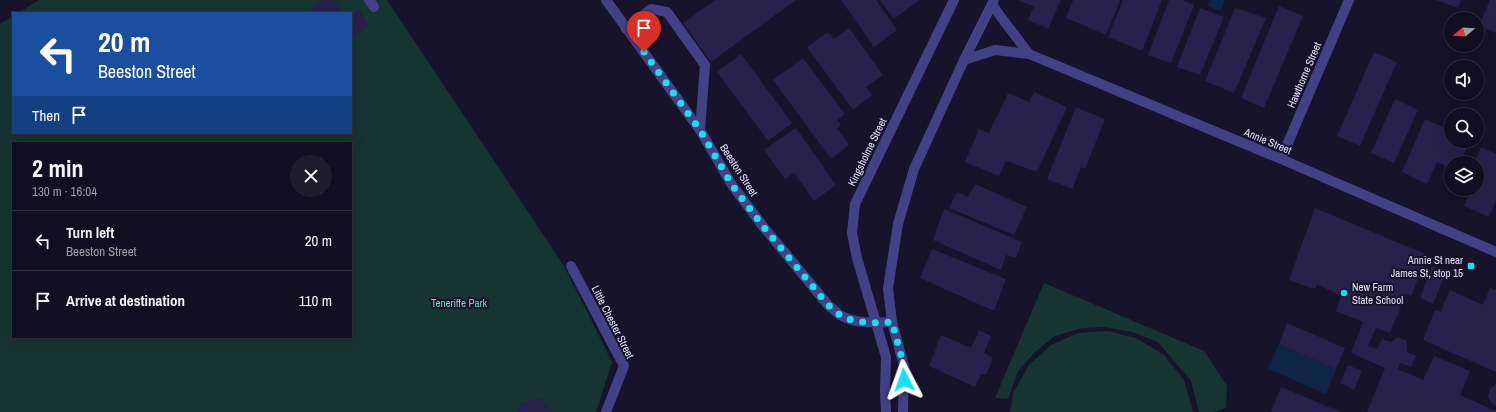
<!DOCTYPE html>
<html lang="en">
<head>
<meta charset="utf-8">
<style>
  body { margin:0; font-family:"Archivo Narrow",sans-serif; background:#1e1c2d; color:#f1f3f6; height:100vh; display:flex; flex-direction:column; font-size:15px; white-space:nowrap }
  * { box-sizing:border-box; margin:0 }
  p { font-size:13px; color:#9c9ca5 }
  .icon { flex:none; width:22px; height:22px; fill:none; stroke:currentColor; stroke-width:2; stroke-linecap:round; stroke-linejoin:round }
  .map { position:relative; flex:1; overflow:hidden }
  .panel { position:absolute; left:12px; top:142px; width:340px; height:196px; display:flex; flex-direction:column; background:#100e20; border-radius:0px; box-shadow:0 4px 16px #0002,0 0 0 1px #302e3e }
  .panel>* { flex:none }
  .top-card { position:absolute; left:12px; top:12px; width:340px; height:122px; border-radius:0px; box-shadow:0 4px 16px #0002,0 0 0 1px #302e3e; background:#1a4fa0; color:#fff; overflow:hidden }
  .needle { width:26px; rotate:252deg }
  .fabs { position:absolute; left:1444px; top:12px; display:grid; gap:8px }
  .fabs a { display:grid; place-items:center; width:40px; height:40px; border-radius:50%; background:#100e20; box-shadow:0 4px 16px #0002,0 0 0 1px #302e3e; font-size:20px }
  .pin { position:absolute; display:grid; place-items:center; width:34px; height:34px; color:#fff; margin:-41px -17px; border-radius:50% 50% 50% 0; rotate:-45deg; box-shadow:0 0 4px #0007 }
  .pin .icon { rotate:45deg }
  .me { position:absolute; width:44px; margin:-22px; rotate:356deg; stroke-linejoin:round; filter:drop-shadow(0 0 3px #0008) }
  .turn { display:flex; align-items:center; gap:14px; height:84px; padding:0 20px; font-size:18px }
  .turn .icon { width:52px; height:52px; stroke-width:2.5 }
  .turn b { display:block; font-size:28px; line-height:34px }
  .then { display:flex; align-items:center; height:38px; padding:0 20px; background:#0003; gap:8px; font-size:15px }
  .round { display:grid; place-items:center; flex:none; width:42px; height:42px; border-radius:21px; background:#1e1c2d }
  .overview { display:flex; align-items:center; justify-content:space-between; height:68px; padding:0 20px }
  h1 { font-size:24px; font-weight:800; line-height:30px }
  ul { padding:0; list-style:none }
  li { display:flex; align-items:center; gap:12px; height:60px; padding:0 20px; border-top:1px solid #302e3e }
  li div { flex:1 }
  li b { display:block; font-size:15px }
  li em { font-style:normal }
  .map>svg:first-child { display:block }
  .green { fill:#163432; fill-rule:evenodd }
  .water { fill:#0f2547 }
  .building { fill:#27204a }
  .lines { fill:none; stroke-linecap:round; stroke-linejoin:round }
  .service { stroke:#424186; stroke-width:10 }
  .minor { stroke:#424186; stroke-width:10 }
  .route { stroke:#17e1f0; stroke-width:7; stroke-dasharray:0 12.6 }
  .poi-dot { fill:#17e1f0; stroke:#16132a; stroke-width:1.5 }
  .labels { text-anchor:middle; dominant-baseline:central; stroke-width:4; stroke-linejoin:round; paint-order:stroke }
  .street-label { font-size:11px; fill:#e1defd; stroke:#16132a }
  .poi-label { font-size:11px; fill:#e1defd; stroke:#16132a; text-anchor:end }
  .park-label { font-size:11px; fill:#6ddabb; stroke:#16132a }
</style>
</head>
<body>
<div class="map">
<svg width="1496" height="412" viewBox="0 0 1496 412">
  <rect width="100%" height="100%" fill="#16132a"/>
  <!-- green -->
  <g class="green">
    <path d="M39,0H387L564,266L612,362L596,412H0V24L13,16V133H351V13H18ZM13,143H351V337H13Z"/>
    <polygon points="1044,283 1204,351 1227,386 1226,408 1215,412 1199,412 1191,381 1158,342 1132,332 1104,327 1082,328 1055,336 1035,352 1018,371 1008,399 995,398"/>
    <polygon points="1108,331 1136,338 1164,355 1184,380 1193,412 1010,412 1014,391 1029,365 1051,345 1078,333"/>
  </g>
  <!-- water -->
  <g class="water">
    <polygon points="1211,0 1225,0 1220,11 1208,6"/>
    <polygon points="1279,344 1336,369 1326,394 1268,369"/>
  </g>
  <!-- building -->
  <g class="building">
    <polygon points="324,0 333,0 342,13 309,13 308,11"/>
    <polygon points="715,0 796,0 711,62 683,23"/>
    <polygon points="841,0 876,0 897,30 874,47"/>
    <polygon points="880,0 919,0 894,19"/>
    <polygon points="1018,0 1061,0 1048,29 1028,20 1034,7"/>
    <polygon points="1073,0 1120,0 1106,35 1066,18"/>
    <polygon points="1123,0 1162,0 1142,51 1108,37"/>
    <polygon points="1169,0 1182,0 1194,5 1171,63 1148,55"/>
    <polygon points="1436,0 1461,0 1458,8"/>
    <polygon points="1490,0 1496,0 1496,33 1479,26"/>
    <polygon points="1279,6 1303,16 1264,108 1241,98"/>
    <polygon points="1200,8 1224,17 1200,75 1177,67"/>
    <polygon points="1235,8 1266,18 1234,93 1205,81"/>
    <polygon points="359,10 369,26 351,38 351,15"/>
    <polygon points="849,28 883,75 866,87 872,95 853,110 807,47 828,32 834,39"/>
    <polygon points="1374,52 1397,62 1360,146 1337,136"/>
    <polygon points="741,54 792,123 768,141 717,72"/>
    <polygon points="803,58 845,114 837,120 841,125 837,128 849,145 831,159 773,80"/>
    <polygon points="1034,92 1067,107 1037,172 1006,161 999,176 965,162 979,129 989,133 1008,93 1029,102"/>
    <polygon points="1395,99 1418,110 1394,163 1371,153"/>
    <polygon points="1076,107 1105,119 1085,169 1081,167 1072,189 1047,179"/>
    <polygon points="1425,119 1450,130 1447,137 1451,139 1451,141 1456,141 1467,146 1460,163 1451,163 1451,168 1437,162 1427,184 1402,172"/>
    <polygon points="796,128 836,185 814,201 794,173 785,179 764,150"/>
    <polygon points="1481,147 1496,154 1496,200 1489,217 1464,206 1471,189 1477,189 1477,163 1474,163"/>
    <polygon points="975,184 1027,207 1014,235 949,208 957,192 968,197"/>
    <polygon points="1315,208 1428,255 1411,296 1406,294 1390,333 1376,328 1368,346 1377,349 1382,339 1392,342 1398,337 1407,341 1407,352 1416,356 1411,367 1400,363 1398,369 1423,380 1434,356 1470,371 1460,395 1496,411 1496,412 1367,412 1385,368 1351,353 1363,322 1336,311 1341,296 1317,284 1315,289 1289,280"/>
    <polygon points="944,209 1022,242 1016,258 1006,255 1001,270 933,240"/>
    <polygon points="932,249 1006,279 994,311 920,278"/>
    <polygon points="1432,266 1446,272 1433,304 1420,298"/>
    <polygon points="1490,288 1496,290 1496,372 1423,340 1435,310 1442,312 1442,308 1450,290 1483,305"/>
    <polygon points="1287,323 1345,348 1336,369 1279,344"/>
    <polygon points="979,330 991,336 984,353 993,358 986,375 981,374 975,387 929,366 941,335 971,348"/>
    <polygon points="1348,365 1362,371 1354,390 1340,383"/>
    <polygon points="1496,384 1496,406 1491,403 1488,396 1490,389"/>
    <polygon points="1281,387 1341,412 1271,412"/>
    <polygon points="540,398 553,412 518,412 521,403"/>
  </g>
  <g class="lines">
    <!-- service -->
    <polyline class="service" points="369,0 374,7"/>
    <!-- minor -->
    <g class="minor">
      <path d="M606,0L700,130L732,185L762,225L828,305C832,308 836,312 840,315C855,324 876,323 892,322"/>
      <polyline points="992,5 1029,54"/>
      <polyline points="626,29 651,9 667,12 705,65 700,130"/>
      <polyline points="964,60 995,50 1029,54 1281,159 1496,252"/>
      <polyline points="1281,159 1349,0"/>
      <polyline points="571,266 624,366 606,412"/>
      <polyline points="886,412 885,391 886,357 857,258 852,233 855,204 954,0"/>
      <polyline points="903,412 904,366 892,322 888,288 898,224 914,169 964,60 994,0"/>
    </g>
  </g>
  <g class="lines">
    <!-- route -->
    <path class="route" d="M644,52L700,130L732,185L762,225L828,305C832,308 836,312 840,315C855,324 876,323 892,322L904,366V380"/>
  </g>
  <!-- markers -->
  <g class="poi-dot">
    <rect x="1467" y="262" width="8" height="8" rx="2"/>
    <circle cx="1344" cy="293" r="4"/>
  </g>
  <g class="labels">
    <!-- street labels -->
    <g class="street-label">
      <text transform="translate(1304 75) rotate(-67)">Hawthorne Street</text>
      <text transform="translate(1268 141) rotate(23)">Annie Street</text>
      <text transform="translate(867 152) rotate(-64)">Kingsholme Street</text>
      <text transform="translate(739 170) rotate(57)">Beeston Street</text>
      <text transform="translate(613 322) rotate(63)">Little Chester Street</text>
    </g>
    <!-- poi labels -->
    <g class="poi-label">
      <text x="1463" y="260">Annie St near<tspan x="1463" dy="13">James St, stop 15</tspan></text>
      <text x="1352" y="287" text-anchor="start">New Farm<tspan x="1352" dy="13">State School</tspan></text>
    </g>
    <!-- park labels -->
    <g class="park-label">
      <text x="459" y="303">Teneriffe Park</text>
    </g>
  </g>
</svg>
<div class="fabs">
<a><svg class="needle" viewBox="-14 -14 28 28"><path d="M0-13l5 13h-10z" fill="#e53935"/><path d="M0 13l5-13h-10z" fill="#9c9ca5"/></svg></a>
<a><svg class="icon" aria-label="sound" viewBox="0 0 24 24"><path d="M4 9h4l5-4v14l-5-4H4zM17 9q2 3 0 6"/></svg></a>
<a><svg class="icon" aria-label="search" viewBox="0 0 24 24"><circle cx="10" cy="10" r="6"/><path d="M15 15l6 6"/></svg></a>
<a><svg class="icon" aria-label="layers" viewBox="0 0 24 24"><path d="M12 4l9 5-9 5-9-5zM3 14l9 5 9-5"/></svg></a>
</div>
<div class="pin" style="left:644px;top:52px;background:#d93025"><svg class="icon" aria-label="arrive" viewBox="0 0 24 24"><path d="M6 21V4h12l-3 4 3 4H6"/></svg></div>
<svg class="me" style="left:904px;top:380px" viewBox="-20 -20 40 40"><path d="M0-17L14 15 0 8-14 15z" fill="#17e1f0" stroke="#fff" stroke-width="4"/></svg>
<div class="top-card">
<div class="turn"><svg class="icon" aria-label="left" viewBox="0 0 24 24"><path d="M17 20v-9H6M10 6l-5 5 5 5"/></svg><div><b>20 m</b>Beeston Street</div></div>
<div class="then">Then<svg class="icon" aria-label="arrive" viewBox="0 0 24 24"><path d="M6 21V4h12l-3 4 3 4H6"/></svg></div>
</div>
<section class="panel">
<div class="overview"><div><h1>2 min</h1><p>130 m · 16:04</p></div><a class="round"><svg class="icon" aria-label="close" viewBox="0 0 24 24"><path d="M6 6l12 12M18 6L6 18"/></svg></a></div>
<ul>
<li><svg class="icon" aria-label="left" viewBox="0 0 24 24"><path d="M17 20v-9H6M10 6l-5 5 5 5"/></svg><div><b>Turn left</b><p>Beeston Street</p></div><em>20 m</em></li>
<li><svg class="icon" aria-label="arrive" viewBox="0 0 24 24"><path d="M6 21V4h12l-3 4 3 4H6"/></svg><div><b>Arrive at destination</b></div><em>110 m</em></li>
</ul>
</section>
</div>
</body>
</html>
